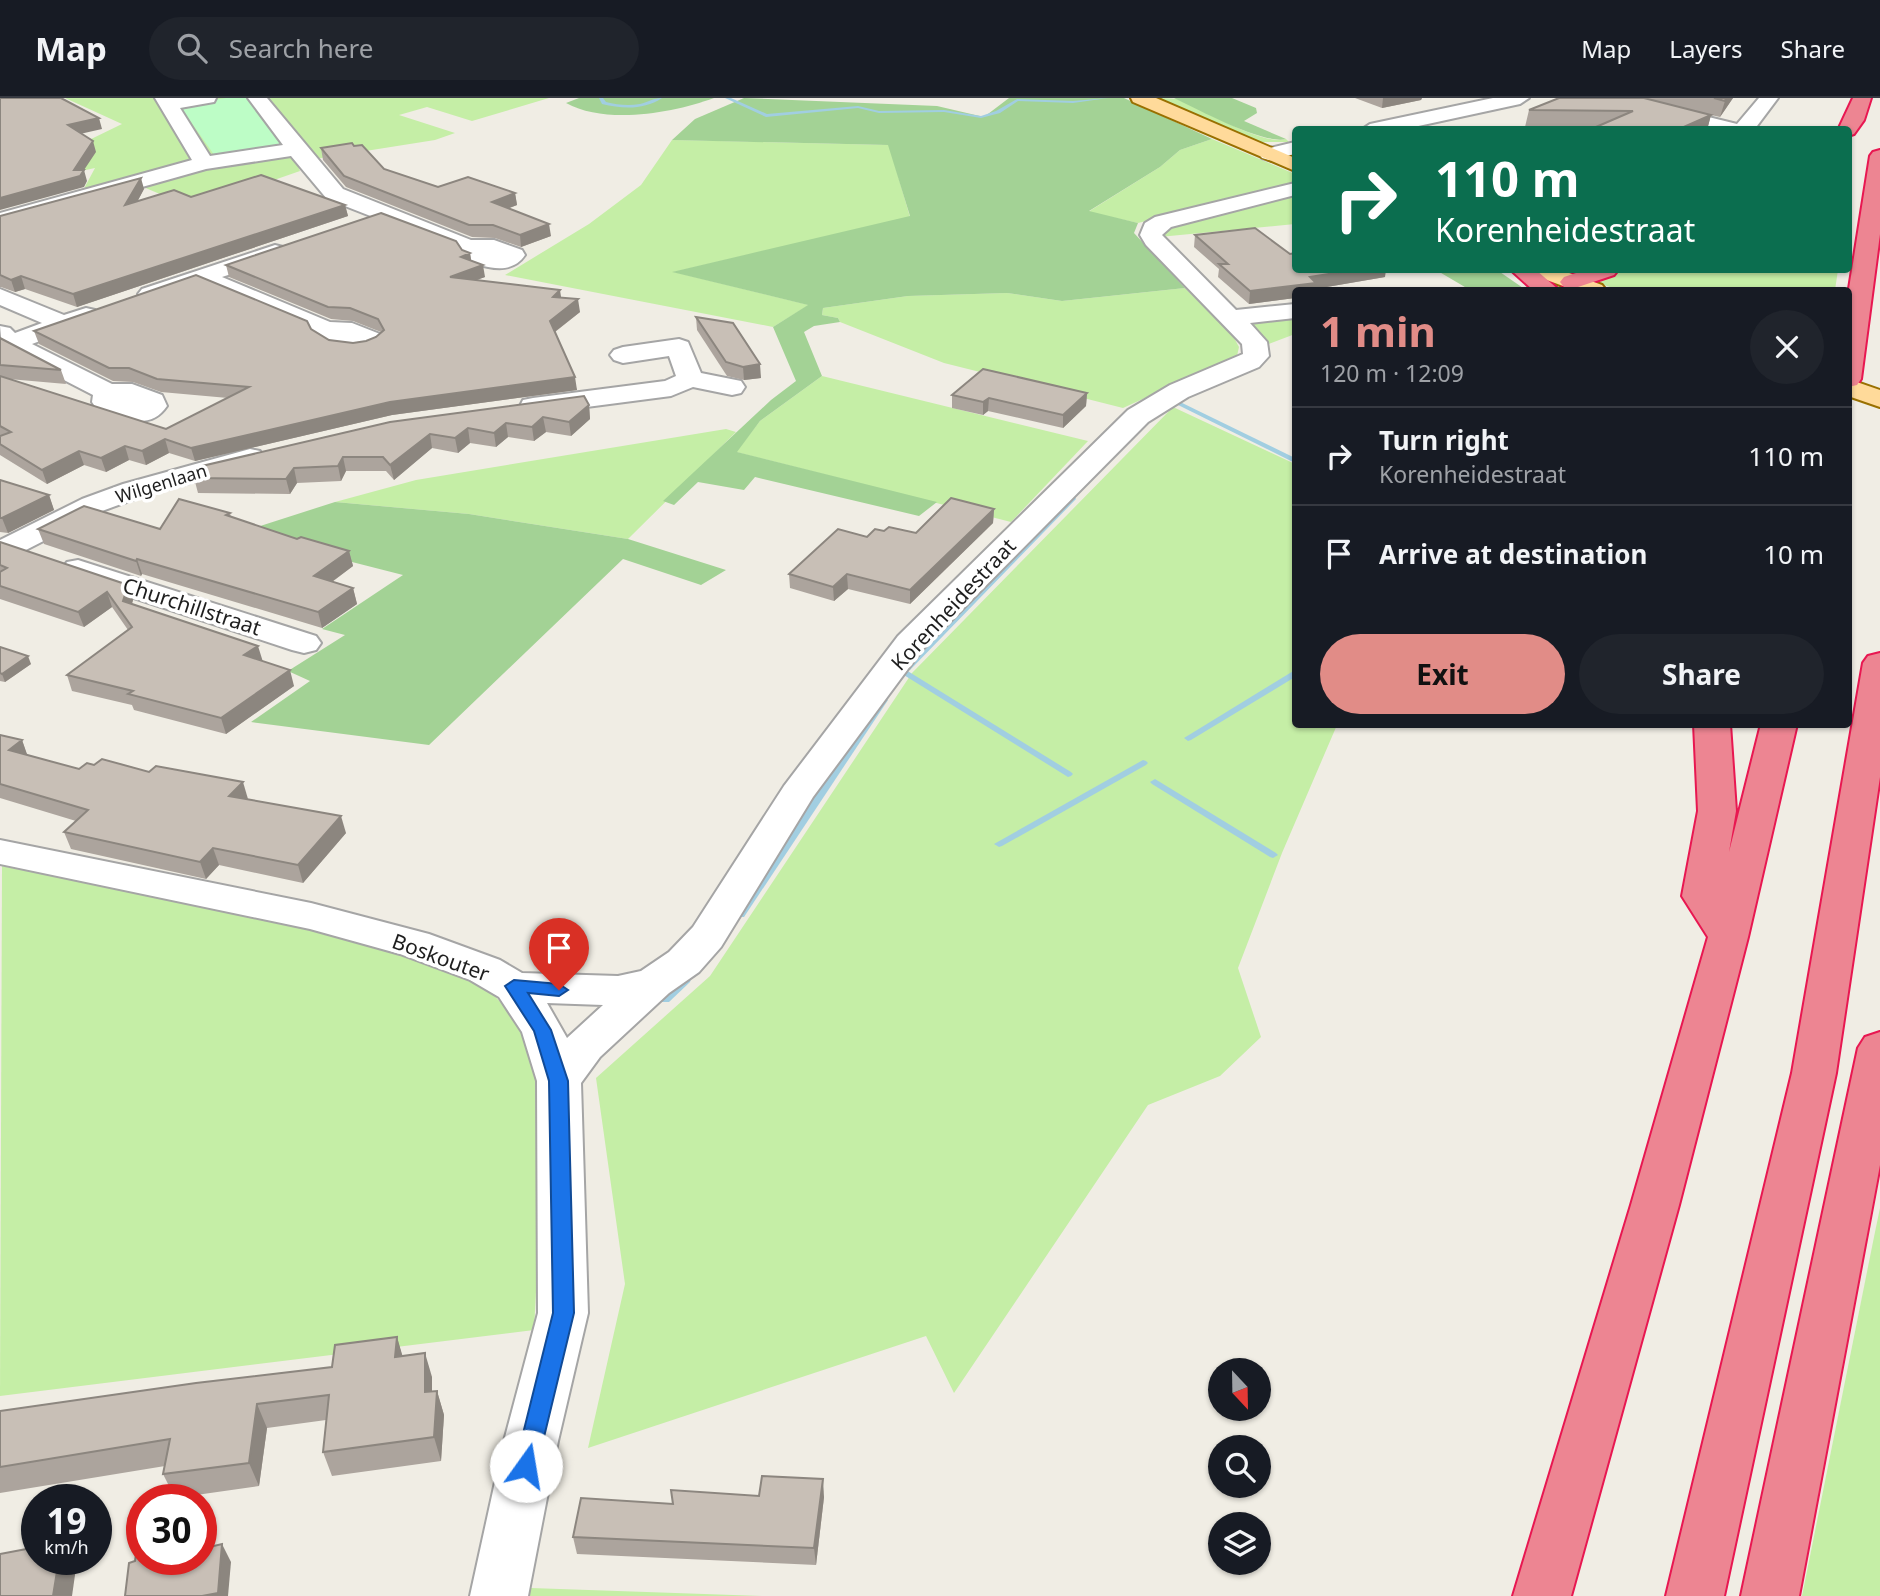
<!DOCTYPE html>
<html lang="en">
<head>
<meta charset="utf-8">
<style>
  body { margin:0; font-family:"Noto Sans",sans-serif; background:#20242c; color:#f1f3f6; height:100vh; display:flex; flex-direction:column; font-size:26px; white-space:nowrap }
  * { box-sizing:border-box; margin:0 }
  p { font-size:23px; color:#9ea1a6 }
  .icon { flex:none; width:38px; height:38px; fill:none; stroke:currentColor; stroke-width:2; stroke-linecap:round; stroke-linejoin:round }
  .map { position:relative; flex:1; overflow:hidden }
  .drawer { position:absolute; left:1292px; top:189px; width:560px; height:441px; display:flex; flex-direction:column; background:#171b24; border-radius:7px; box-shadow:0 2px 5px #0004 }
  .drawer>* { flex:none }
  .guide { position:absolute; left:1292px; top:28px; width:560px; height:147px; border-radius:7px; box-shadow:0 2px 5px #0004; background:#0b6e4f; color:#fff; overflow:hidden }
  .needle { width:46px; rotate:158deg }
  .fabs { position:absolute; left:1208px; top:1260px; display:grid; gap:14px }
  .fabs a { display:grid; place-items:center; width:63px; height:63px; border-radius:50%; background:#171b24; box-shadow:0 2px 5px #0004; font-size:35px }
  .speed { position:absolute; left:21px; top:1386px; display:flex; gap:14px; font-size:35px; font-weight:700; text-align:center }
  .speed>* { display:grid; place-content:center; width:91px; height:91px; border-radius:50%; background:#171b24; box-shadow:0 2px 5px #0004; line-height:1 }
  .speed small { font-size:18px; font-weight:400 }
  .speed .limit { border:10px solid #d22; background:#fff; color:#111 }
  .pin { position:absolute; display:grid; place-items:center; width:60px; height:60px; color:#fff; margin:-72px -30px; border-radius:50% 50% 50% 0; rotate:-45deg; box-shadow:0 0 7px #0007 }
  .pin .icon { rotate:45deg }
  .me { position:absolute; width:77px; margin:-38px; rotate:13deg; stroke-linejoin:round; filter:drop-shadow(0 0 5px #0008) }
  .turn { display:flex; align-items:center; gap:24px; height:147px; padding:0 28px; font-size:32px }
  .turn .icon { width:91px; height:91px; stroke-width:2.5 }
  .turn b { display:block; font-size:49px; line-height:60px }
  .round { display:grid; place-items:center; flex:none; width:74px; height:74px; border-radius:37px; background:#20242c }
  .headline { display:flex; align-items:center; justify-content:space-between; height:119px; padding:0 28px }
  h1 { font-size:42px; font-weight:700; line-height:52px; color:#e18c87 }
  .action { display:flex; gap:14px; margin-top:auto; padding:14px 28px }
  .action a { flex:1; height:80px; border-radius:42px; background:#e18c87; color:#111; font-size:28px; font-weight:700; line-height:80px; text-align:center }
  .action a+a { background:#20242c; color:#f1f3f6 }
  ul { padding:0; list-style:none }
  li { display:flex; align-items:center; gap:21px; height:98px; padding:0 28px; border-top:2px solid #363941 }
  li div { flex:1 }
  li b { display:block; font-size:26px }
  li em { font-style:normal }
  header { display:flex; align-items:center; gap:42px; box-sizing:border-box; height:98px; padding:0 35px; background:#171b24; border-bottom:2px solid #363941 }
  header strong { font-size:33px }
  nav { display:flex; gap:38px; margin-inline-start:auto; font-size:24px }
  .search { width:490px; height:63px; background:#20242c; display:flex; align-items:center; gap:18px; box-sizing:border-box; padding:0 24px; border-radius:38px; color:#9ea1a6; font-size:26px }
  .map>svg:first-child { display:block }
  .grass { fill:#c5eea6 }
  .forest { fill:#a3d295 }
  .park { fill:#bdfdc6 }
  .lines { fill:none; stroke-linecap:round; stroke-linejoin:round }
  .stream { fill:#a1cee1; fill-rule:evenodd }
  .minor-casing { stroke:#a5a5a5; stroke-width:4 }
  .major-casing { stroke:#997000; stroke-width:4 }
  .highway-casing { stroke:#e81751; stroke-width:4 }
  .minor { fill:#fff; fill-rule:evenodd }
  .major { fill:#ffda9a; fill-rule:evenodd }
  .highway { fill:#ed8592; fill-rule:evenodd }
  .wall { fill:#aca49d }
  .shaded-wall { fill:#8c867f }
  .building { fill:#c8bfb6; stroke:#8c867f; stroke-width:2 }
  .route { fill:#1a73e8; stroke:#114b97; stroke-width:2 }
  .labels { text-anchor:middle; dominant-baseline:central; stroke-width:7; stroke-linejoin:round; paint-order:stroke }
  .far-street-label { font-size:18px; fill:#1e1e1e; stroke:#fff }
  .street-label { font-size:21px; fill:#1e1e1e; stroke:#fff }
</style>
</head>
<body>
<header>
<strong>Map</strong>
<div class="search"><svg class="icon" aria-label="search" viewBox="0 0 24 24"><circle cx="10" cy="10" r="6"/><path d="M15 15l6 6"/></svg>Search here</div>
<nav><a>Map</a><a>Layers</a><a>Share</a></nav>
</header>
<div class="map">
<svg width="1880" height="1498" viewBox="0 0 1880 1498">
  <rect width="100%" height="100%" fill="#f0ede4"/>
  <!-- grass -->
  <g class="grass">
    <polygon points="65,0 549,0 472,23 427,9 399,17 455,35 435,42 296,64 300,73 193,110 129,83 80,98 95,70 67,76 85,44 122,26"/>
    <path d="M1155,0C1162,0 1170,0 1177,1C1202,10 1261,48 1286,41L1289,44H1259Z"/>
    <polygon points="1212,41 1295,76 1295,86 1138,125 1088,114 1160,69 1180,52"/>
    <polygon points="672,42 889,47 910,119 674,174 809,207 773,229 505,177 589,126 641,87"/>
    <polygon points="1295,93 1295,126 1159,139 1158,131"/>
    <polygon points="1618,172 1838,172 1835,192 1619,192 1601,186 1600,179"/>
    <polygon points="1185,190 1232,236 1239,249 1237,258 1123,310 944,265 840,224 838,220 822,217 823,210 908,198 1007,195 1062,203"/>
    <polygon points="1293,218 1295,236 1263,248 1245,224"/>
    <polygon points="822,278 1088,343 1011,424 736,354 760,323"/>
    <polygon points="1173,309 1295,366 1295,626 1337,627 1282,755 1238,870 1261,939 1220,978 1148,1007 954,1295 926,1238 588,1350 625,1186 596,980 710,878 912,575"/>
    <polygon points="726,331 736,334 628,441 469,416 335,404 416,382"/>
    <polygon points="2,768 304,829 436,866 486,889 507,911 529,947 539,986 542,1080 534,1232 0,1298"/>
    <polygon points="1880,1110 1880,1498 1802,1498 1875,1134"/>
    <polygon points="531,1490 762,1498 529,1498"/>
  </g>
  <!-- forest -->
  <g class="forest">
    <path d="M579,0H714C673,15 606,27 566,5Z"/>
    <polygon points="744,0 937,8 984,19 1009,0 1124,0 1212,41 1180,52 1160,69 1089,113 1138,125 1134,135 1185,190 1062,203 1007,195 908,198 823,210 822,217 838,220 840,224 814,228 804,234 822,278 760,323 737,354 937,404 919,418 755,379 744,392 698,384 674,407 663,403 771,302 796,283 773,229 808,207 672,174 910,118 888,47 672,42 695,21"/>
    <path d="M1174,0H1232L1256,10L1257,15L1244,23L1286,41C1264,47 1197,11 1174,0Z"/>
    <polygon points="1436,172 1497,172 1526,192 1470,192"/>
    <polygon points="335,404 469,416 628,441 726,472 701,487 623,461 429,647 251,624 310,583 288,573 345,537 322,531 403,477 238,435"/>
  </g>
  <!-- park -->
  <polygon class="park" points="226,0 250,0 289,50 217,61 179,7"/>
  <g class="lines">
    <!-- stream -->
    <g class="stream">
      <path d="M599,0H603L606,4C617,7 629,8 640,6C648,4 654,0 662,0C644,12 623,11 602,6Z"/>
      <polygon points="725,0 731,0 767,16 858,8 879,13 944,12 981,18 996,13 1017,1 1073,3 1108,0 1073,5 1018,3 1000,15 981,20 944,14 879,15 858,10 766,19"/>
      <polygon points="1174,301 1295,360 1295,365 1172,304 1171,303"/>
      <polygon points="1069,399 1075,399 1076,401 910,572 906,572 1071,674 1073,676 1071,678 1068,679 899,574 904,572 904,568"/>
      <polygon points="1295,572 1295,579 1191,642 1188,643 1184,640"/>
      <polygon points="884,599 888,602 744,819 736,819 735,817 736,815 880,602"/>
      <polygon points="1143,662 1146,663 1148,665 1146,667 1002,748 999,749 994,746"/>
      <polygon points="1155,681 1276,755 1278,757 1273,760 1270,759 1152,686 1150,684"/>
      <polygon points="686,877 690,878 691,881 690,884 669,904 661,904 660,901 661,898 682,878"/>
    </g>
    <!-- minor casing -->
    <g class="minor-casing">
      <g id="minor">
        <path d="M155,0H216L214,4L180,10L210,58L283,47L248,0H267L343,91L471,142H494L522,152L525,157C511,178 486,169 466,163L460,153L327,101L291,58L206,71L0,129V115L192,62Z"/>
        <polygon points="1493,0 1529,0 1520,6 1400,32 1361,32 1370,26"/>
        <polygon points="1599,0 1631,0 1737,26 1759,0 1778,0 1754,32 1711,32 1601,4"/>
        <polygon points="1295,44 1295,56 1269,62 1262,60 1259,56 1262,52"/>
        <path d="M1295,85V97L1171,129L1162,137L1236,212L1295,206V220L1250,225L1267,244L1269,258L1259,269L1188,299L1148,324L922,552L813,699L721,849L699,874L669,895L600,959L581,985L588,1215L558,1343L528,1498H470L504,1343L538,1215L537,983L522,934L499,899L470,882L400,856L310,831L0,766V742L311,805L429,836L500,862L522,875L618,878L641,873L669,854L693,829L784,688L898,538L1128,312L1170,287L1243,256L1242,246L1146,147L1140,137L1145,125L1155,119ZM547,905L603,907L567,940Z"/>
        <path d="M275,147L283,149L286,154L283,159L222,179L330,224L352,225L380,236L384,244L380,249C357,259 335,257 315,242L312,234L200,187L150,203L142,201L138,196L142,191Z"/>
        <path d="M0,191L64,217L86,210L95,212L98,217L95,222L32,246L112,286H132L162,297L167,308C149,335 120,319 96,310L92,304L93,297L2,250L0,228L10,230L15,235L42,225L0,207Z"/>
        <polygon points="679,241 688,244 701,275 741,283 745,289 741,295 732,297 693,289 671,298 533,316 523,314 520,308 523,302 533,300 665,283 676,278 669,258 623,265 614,262 610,257 614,252 623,249"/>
        <polygon points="250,351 260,353 264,359 260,365 143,398 102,413 22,454 11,457 0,454 0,442 82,401 123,386"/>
        <polygon points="78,462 316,538 321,545 316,552 304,555 292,552 67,478 62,471 67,464"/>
      </g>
    </g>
    <!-- major casing -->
    <g class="major-casing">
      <g id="major">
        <polygon points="1131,0 1156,0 1295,60 1295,73 1133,4"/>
        <polygon points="1530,172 1561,172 1602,187 1606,192 1574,192 1533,177"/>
        <polygon points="1848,281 1880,292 1880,309 1848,298"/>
      </g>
    </g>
    <!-- highway casing -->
    <g class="highway-casing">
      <g id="highway">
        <polygon points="1853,0 1871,0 1864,22 1854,36 1848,38 1848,32 1838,32"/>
        <polygon points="1880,52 1880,136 1861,281 1857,287 1848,289 1848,197 1870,58 1873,54"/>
        <polygon points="1511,172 1536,172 1559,192 1533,192"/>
        <polygon points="1585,172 1618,172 1614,177 1572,191 1564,189 1560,184 1564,179"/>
        <polygon points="1880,555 1880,679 1836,975 1724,1498 1666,1498 1792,975 1863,565 1868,558"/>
        <polygon points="1694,626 1730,626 1736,713 1729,754 1761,626 1797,626 1748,839 1679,1107 1571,1498 1513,1498 1631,1107 1708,839 1682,798 1698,713"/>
        <polygon points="1880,934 1880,1067 1799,1498 1741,1498 1858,950 1865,939"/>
      </g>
    </g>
    <!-- minor -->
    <use href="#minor" class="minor"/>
    <!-- major -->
    <use href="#major" class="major"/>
    <!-- highway -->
    <use href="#highway" class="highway"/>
  </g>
  <!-- wall -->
  <g class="wall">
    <polygon points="1355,0 1422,0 1421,2 1382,10"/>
    <polygon points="1559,0 1733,0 1720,19 1711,17 1707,32 1589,32 1594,29 1525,29 1529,12"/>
    <polygon points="354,48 384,71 438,89 515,95 517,107 509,110 551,138 521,149 495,140 472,139 346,89 323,62 321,50"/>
    <polygon points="144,91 137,104 191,99 345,107 348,118 77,209 25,191 15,194 1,189 0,189 0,118"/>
    <polygon points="1195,137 1290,156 1385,179 1315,191 1295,192 1295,200 1249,206 1218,179 1219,171 1194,149"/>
    <polygon points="462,152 470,155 471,162 485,179 476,182 561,200 580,214 555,234 577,292 392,317 195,363 169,355 146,367 129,362 106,374 84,367 47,386 0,357 0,240 61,272 66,286 9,281 166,331 228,300 161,294 133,284 113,283 39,246 34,233 311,231 329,242 353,245 366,243 376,239 381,234 353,223 331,221 229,179 226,167"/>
    <polygon points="696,219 761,280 744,282 727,278 697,232"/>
    <polygon points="1087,295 1086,308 1063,330 988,313 983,317 952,310 952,297"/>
    <polygon points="589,307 590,321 571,338 546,334 534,343 508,339 496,349 470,345 458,355 432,350 394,382 386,373 346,373 341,383 297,385 290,396 198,395 194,380 202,368"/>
    <polygon points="0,382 49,397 54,412 8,435 0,434"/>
    <polygon points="994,411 993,425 910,506 848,491 834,503 790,490 789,476 867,439 884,433 916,435"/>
    <polygon points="230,415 231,419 297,441 349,453 353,468 332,484 353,490 357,506 322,530 142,476 141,478 44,446 38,431 160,431"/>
    <polygon points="0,444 128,487 133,502 132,506 263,563 294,588 226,636 134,612 132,607 72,593 67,577 128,532 112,509 84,529 0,501"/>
    <polygon points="0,549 31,566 5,584 0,583"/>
    <polygon points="0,637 22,642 27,657 79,671 248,701 346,735 303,785 219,767 206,781 71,751 64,734 76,723 0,700"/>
    <polygon points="397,1239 402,1258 432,1279 432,1293 437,1293 444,1317 441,1363 332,1378 323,1354 326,1322 267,1330 259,1388 175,1400 163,1376 165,1368 0,1395 0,1313 332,1269"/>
    <polygon points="759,1398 824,1399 816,1467 577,1456 573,1439 673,1406"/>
  </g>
  <!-- shaded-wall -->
  <g class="shaded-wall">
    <polygon points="1383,0 1422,0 1421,2 1382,10"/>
    <polygon points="1726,0 1733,0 1720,19 1725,3"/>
    <polygon points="1711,17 1707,32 1677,32"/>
    <polygon points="99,20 102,31 71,38 68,27"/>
    <polygon points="93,43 96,54 84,72 87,83 84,89 0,112 0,100 74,72"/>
    <polygon points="141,80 144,91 129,119 125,107"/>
    <polygon points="515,95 517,107 493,116 492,104"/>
    <polygon points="345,107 348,118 77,209 73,196"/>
    <polygon points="549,126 551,138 521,149 520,137"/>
    <polygon points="470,155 472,168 461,159"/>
    <polygon points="483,167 485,179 452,191 450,179"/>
    <polygon points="1354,172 1386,172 1385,179 1315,191 1315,192 1295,192 1295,200 1249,206 1250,193 1310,179"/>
    <polygon points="21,178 25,191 15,194 11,182"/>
    <polygon points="560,192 562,205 553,199"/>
    <polygon points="578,201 580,214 552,236 550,223"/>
    <polygon points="760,266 761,280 744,282 743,269"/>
    <polygon points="575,279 577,292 392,317 195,363 191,350 390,304"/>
    <polygon points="1087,295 1086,308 1063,330 1063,317"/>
    <polygon points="989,300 988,313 983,317 983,304"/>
    <polygon points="589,307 590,321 571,338 569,324"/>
    <polygon points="543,319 546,334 534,343 532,329"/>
    <polygon points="506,325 508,339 496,349 494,335"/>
    <polygon points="468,330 470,345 458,355 455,340"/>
    <polygon points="430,336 432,350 394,382 390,367"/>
    <polygon points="165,341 169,355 146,367 142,353"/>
    <polygon points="125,348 129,362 106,374 101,360"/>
    <polygon points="79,353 84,367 47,386 42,372"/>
    <polygon points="343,359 346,373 341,383 338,368"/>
    <polygon points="294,370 297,385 290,396 286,381"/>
    <polygon points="49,397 54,412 8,435 2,420"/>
    <polygon points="994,411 993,425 910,506 910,492"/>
    <polygon points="349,453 353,468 318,494 314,478"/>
    <polygon points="137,461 142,476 141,478 136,463"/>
    <polygon points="847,476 848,491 834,503 833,489"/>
    <polygon points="128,487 133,502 128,518 123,503"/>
    <polygon points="353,490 357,506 322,530 318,514"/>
    <polygon points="107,494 112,509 84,529 78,514"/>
    <polygon points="258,548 263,564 244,557"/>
    <polygon points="28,558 31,566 5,584 2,576"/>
    <polygon points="290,572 294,588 226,636 221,620"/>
    <polygon points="22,642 28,659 9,652"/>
    <polygon points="243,684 248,701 229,698"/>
    <polygon points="341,718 346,735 303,785 298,767"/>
    <polygon points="213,750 219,767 206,781 200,764"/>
    <polygon points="397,1239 404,1263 395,1259"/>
    <polygon points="425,1255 432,1279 432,1318 425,1294"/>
    <polygon points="437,1293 444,1317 441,1363 434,1339"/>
    <polygon points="257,1306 267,1330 259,1388 249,1365"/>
    <polygon points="823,1381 824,1399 816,1467 814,1450"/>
    <polygon points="222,1446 231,1464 228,1498 202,1498"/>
    <polygon points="59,1461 72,1461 76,1470 72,1498 53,1498"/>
  </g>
  <!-- building -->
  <g class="building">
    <polygon points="0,0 61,0 99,20 68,27 93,43 74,72 84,72 80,78 0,100"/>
    <polygon points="1559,0 1644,0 1711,17 1677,32 1589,32 1633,13 1529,12"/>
    <polygon points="1714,0 1726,0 1725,3"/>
    <polygon points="352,45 354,48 362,47 384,71 438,89 468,79 515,95 492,104 549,126 520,137 493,127 469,127 344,78 321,50"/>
    <polygon points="261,77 345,107 73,196 21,178 11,182 0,177 0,118 141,80 125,107 174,92 191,99"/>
    <polygon points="381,115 456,143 462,152 470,155 461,159 483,167 450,179 560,192 553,199 578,201 550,223 575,279 390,304 191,350 165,341 142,353 125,348 101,360 79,353 42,372 0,346 0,338 11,334 0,328 0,278 166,331 249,289 157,281 129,270 109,270 34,233 196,177 307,223 311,231 329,242 353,245 366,243 376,239 384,232 378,221 350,210 328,209 226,167"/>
    <polygon points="1255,130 1290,156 1295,155 1295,172 1354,172 1310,179 1316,185 1250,193 1219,166 1228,166 1195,137"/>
    <polygon points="696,219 733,225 760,266 743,269 726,264"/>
    <polygon points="0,240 61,272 0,267"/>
    <polygon points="983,271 1087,295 1063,317 989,300 983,304 952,297"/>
    <polygon points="584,298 589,307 569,324 543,319 532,329 506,325 494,335 468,330 455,340 430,336 390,367 383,359 343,359 338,368 294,370 286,381 194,380 202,368 390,324"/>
    <polygon points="0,382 49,397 2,420 0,420"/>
    <polygon points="951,400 994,411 910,492 847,476 833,489 789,476 838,431 867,439 875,431 884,433 889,429 916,435"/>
    <polygon points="179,401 230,415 226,417 297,441 301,439 349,453 314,478 353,490 318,514 137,461 136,463 38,431 84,408 160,431"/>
    <polygon points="0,444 128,487 123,503 258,548 244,557 290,572 221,620 128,596 133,593 67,577 132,529 107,494 78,514 0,488 0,474 7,470 0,467"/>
    <polygon points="0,549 28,558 2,576 0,575"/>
    <polygon points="0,637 22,642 9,652 79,671 87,665 94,667 102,661 149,674 156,668 243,684 229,698 341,718 298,767 213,750 200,764 64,734 88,712 0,686"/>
    <polygon points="397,1239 395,1259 425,1255 425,1294 437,1293 434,1339 323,1354 329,1297 257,1306 249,1365 163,1376 170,1341 0,1369 0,1313 196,1285 332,1269 335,1247"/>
    <polygon points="762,1378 823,1381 814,1450 573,1439 581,1400 673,1406 671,1392 759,1398"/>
    <polygon points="142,1442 142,1461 201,1461 201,1451 222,1446 218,1495 202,1498 125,1498 129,1465 135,1463 138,1443"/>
    <polygon points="37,1449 37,1461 59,1461 53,1498 0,1498 0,1456"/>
  </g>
  <!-- route -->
  <polygon class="route" points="514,882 559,886 568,892 559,898 528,895 551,932 568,983 574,1215 537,1368 534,1375 526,1378 518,1375 515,1368 553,1215 549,983 534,933 505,888"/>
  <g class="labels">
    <!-- far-street labels -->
    <g class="far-street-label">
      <text transform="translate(161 385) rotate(-17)">Wilgenlaan</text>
    </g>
    <!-- street labels -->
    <g class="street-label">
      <text transform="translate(953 506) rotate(-47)">Korenheidestraat</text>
      <text transform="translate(192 508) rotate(18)">Churchillstraat</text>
      <text transform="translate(441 859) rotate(20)">Boskouter</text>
    </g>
  </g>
</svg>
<div class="fabs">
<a><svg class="needle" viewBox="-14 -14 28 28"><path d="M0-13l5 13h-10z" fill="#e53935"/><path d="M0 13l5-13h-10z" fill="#9ea1a6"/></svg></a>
<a><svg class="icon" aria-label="search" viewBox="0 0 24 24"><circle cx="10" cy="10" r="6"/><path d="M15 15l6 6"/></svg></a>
<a><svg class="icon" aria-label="layers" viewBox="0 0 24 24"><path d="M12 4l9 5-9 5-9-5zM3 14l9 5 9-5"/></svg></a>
</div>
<div class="speed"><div>19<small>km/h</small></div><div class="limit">30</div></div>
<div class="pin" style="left:559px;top:892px;background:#d93025"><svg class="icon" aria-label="arrive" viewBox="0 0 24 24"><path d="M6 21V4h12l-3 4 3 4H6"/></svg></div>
<svg class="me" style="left:526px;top:1368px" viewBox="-20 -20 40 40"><circle r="19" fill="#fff"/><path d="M0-13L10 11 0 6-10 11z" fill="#1a73e8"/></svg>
<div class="guide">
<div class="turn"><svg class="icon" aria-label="right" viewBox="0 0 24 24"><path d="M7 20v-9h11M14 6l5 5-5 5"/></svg><div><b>110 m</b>Korenheidestraat</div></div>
</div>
<section class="drawer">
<div class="headline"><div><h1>1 min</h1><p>120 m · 12:09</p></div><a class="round"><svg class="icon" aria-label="close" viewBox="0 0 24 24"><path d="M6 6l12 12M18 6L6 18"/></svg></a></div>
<ul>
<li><svg class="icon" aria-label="right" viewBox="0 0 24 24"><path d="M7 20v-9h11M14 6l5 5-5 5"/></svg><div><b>Turn right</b><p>Korenheidestraat</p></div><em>110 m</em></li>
<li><svg class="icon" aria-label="arrive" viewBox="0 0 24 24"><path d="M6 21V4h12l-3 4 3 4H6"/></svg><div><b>Arrive at destination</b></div><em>10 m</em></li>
</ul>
<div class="action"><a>Exit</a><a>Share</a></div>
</section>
</div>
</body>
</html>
